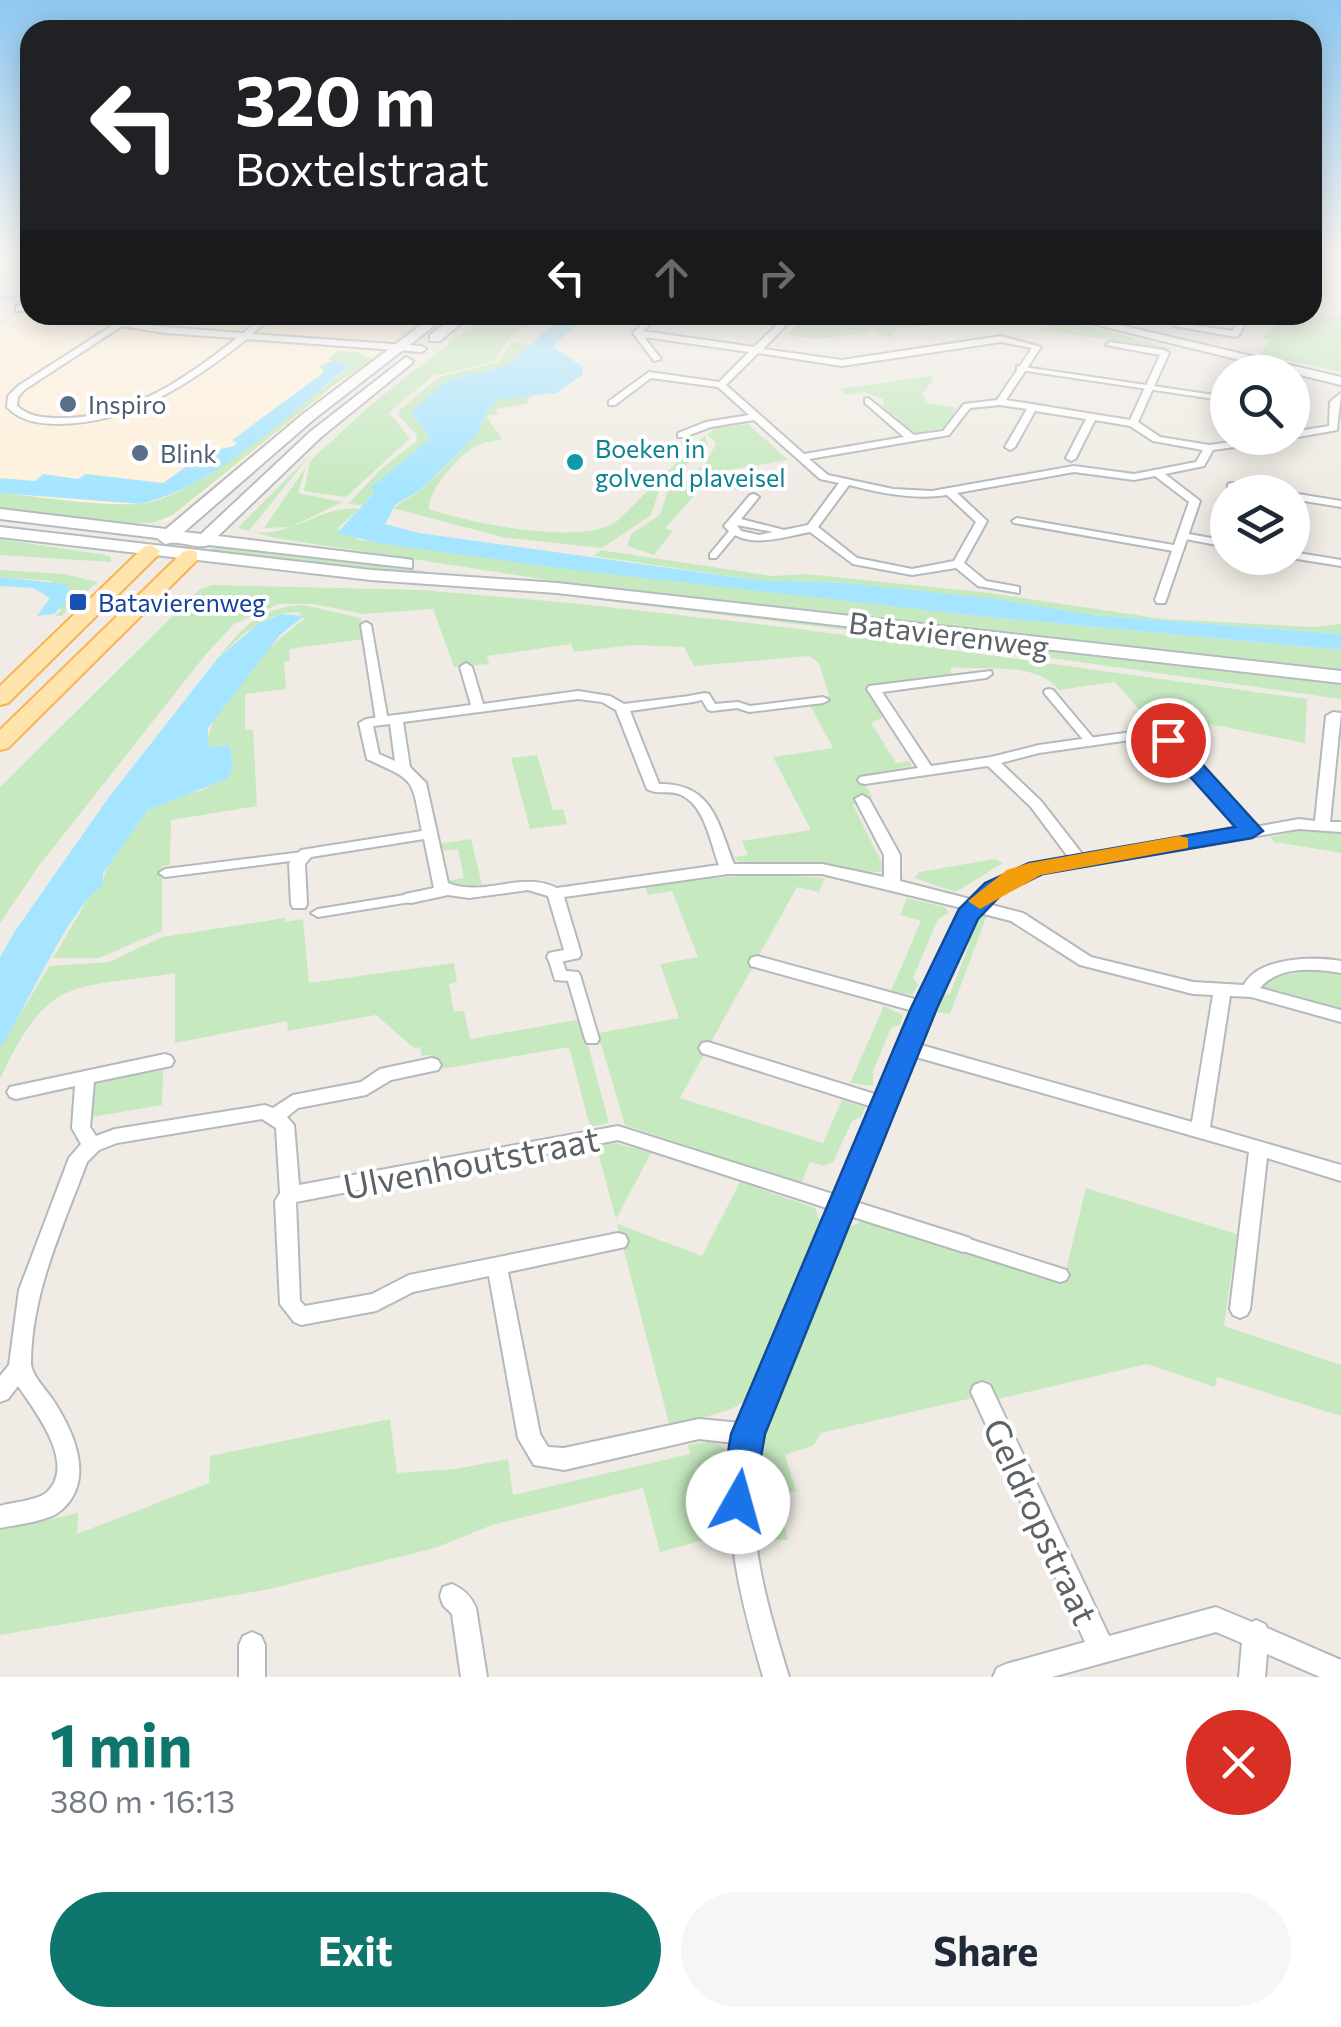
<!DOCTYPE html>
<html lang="en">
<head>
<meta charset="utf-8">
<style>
  body { margin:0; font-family:Commissioner,sans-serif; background:#f6f6f7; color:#1f2937; height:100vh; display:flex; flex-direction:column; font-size:38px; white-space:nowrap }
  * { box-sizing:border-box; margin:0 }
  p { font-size:32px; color:#747a83 }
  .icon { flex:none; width:55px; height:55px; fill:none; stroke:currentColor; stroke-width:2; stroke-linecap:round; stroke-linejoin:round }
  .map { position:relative; height:1677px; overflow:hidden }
  .sheet { display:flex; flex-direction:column; background:#fff; flex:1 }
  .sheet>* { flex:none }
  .hud { position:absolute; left:20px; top:20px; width:1302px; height:305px; border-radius:30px; box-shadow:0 5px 25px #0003; background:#202124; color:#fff; overflow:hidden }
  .fabs { position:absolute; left:1210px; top:355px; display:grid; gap:20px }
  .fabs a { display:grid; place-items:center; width:100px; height:100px; border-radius:50%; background:#fff; box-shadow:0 5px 25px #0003; font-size:50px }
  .pin { position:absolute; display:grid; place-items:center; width:85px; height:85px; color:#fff; margin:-42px; border:5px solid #fff; border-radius:50%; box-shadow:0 2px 10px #0007 }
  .me { position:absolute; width:110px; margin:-55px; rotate:7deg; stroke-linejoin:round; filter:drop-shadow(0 0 8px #0008) }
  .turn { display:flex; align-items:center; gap:35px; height:210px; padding:0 50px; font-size:45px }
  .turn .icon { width:130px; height:130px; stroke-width:2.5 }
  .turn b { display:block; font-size:70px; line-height:85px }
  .lanes { display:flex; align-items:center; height:95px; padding:0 50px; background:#0003; justify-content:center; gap:50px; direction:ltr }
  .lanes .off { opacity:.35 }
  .round { display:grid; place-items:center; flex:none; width:105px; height:105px; border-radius:52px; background:#f6f6f7 }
  .overview { display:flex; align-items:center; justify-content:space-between; height:170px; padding:0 50px }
  h1 { font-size:60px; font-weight:700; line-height:75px; color:#0f766e }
  .action { display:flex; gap:20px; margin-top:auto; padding:20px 50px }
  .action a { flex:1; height:115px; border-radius:60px; background:#0f766e; color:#fff; font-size:40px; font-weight:700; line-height:115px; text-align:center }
  .action a+a { background:#f6f6f7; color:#1f2937 }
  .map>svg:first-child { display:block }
  .commercial { fill:#fff1db }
  .green { fill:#c6e9c0 }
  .water { fill:#a6e5ff }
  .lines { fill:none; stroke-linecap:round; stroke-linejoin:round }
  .stream { stroke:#a6e5ff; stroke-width:4 }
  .pedestrian-casing { stroke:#b5b9bc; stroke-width:4 }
  .minor-casing { stroke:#b5b9bc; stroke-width:4 }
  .tertiary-casing { stroke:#b5b9bc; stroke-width:4 }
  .secondary-casing { stroke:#b6bbc0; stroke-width:4 }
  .primary-casing { stroke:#f9b355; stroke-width:4 }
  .pedestrian { fill:#fff; fill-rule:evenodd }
  .minor { fill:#fff; fill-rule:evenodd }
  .tertiary { fill:#fff; fill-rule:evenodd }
  .secondary { fill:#fff; fill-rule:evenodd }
  .primary { fill:#ffe5ab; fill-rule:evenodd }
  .route { fill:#1a73e8; stroke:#114b97; stroke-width:2.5 }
  .slow { fill:#f59e0b }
  .service-dot { fill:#5c6f8a; stroke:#fff; stroke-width:4 }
  .culture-dot { fill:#0f9aa8; stroke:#fff; stroke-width:4 }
  .transit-dot { fill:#1a4fb4; stroke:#fff; stroke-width:4 }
  .labels { text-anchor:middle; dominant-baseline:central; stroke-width:8; stroke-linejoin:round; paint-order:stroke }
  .far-service-label { font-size:25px; fill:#4e5e75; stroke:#fff; text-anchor:start }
  .far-culture-label { font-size:25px; fill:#0d838f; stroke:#fff; text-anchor:start }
  .far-transit-label { font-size:25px; fill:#164399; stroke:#fff; text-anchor:start }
  .street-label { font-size:30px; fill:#5d6266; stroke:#fff }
  .near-street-label { font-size:35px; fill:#5d6266; stroke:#fff }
</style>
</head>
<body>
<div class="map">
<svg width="1341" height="1677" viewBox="0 0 1341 1677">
  <rect width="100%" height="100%" fill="#f0ece5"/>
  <!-- commercial -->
  <polygon class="commercial" points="30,309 30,315 426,315 168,521 0,496 0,327"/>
  <!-- green -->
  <g class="green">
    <polygon points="485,315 546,315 512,335 494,362 432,376 389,413 410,438 346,497 304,491 310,461 373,403"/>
    <polygon points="807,315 862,315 871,332 818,339 787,335"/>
    <polygon points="865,315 991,316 1041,325 982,319 896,329 891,337 875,332"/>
    <polygon points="994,315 1045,315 1174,349 1041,330 1044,326 1063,328"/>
    <polygon points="1341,316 1341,372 1260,354 1270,340 1263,338 1281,321"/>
    <polygon points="512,342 530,344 506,366 447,380 413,410 412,416 431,438 372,487 374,493 362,505 348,504 383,467 417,441 416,434 398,415 400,410 439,377 499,362"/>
    <path d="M337,351L358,352L373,360L337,383L173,515L152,523H132L0,511V493C45,497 94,506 139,504C193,501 305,401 351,366L328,359Z"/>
    <polygon points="931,376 933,380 922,395 928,403 957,408 943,428 912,434 891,419 898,417 876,408 884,405 883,399 864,392 848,395 839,389"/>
    <path d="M533,395L526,402L531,403L496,409L498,414L486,416L502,439C495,441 485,442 478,445C460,453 427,491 429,509C470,523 580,546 616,522L705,435L708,446L660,488L651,515L602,548L502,537L393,508L421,490L477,435L486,413L500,399Z"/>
    <polygon points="748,424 788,460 721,471 739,490 703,486 665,528 673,531 654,555 627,546 631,534 660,515 668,490 706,463 716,443 707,434 716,428"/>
    <path d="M310,455L249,531C290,540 321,504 359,509L337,529L359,540L988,617L1341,650V671L659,597L275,538L238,528Z"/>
    <polygon points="306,467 298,493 342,502 291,527 264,528"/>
    <polygon points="0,539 99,554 110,556 111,562 0,555"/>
    <polygon points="215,546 423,571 426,573 424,576 208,552"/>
    <polygon points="600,550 772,576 806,574 990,593 1163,619 1313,627 1341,624 1341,634 1092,615 846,583 756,580 594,556"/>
    <polygon points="0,570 65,574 97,582 61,616 55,616 61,610 51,581 0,577"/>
    <path d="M212,585L421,590L581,604L792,628L1307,699L1305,743L1210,724L1208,734L1184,730L1179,741L1156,729L1115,682L1059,690C1035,661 986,671 951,667V677L870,687L888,715L871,723L896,763L909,761L912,766L861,776L872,797L853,805L886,871C879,875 758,863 738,861L734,857L748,855L742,841L811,830L773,757L833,748L807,700L829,696L819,663L809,656L694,666L684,647L633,645L574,652L571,644L487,656L489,664L454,667L433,609L363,614L314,604H279L234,624L206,654L38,867L0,923V787L199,590Z"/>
    <polygon points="484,586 1341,681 1341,699 904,637"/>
    <path d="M303,605L361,618L365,639L289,649L290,661L284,662L286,689L245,694V730H253L257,806L171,820L170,865L162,866V931L99,958H53L91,894L103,885C100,870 137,817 152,808C182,789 209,799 233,766L230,745L207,747C210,697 267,648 304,619L299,612C264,612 242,635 218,658C243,626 260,608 303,605Z"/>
    <polygon points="537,755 553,810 563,809 567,824 530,829 511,758"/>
    <polygon points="1307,829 1341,832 1341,853 1275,842 1270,837"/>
    <polygon points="471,839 482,885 458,888 445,881 464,878 458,849 440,851 439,844"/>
    <polygon points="995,859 1003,863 956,892 914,878 919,872"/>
    <polygon points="760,874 825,878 819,892 797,887 680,1098 823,1143 842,1100 865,1107 861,1117 852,1121 833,1162 824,1166 810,1162 801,1184 625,1125 601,1044 593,1034 679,1018 660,964 698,957 672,891 648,895 644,885"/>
    <polygon points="907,898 944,907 949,913 938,919 913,978 918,985 912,995 891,991 921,921 900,915"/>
    <polygon points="979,915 987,915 950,1014 935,1012 941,996 950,994 969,945 965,938"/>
    <path d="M285,918V922L303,919L309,983L454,963L457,982L449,984L454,1012L464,1011L470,1039L581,1019L609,1123L590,1127L569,1047L435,1070L433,1055L422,1056L420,1047L414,1048L376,1015L288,1031L287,1021L175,1043V973C70,990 49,974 0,1079V1048L49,966L109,962L162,937Z"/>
    <polygon points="1325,968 1341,971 1341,1010 1265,990 1262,985 1275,977"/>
    <polygon points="884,1006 903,1015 900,1025 891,1028 873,1071 873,1086 850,1083"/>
    <polygon points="163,1070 162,1105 92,1117 95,1082"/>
    <polygon points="616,1143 651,1153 616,1219 596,1145"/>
    <polygon points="740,1182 815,1208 822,1227 748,1400 729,1410 670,1427 617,1224 702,1256"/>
    <path d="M1086,1188L1237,1234L1224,1326L1341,1365V1416L1217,1377L1215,1387L1147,1364L998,1399L994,1393L821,1433L814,1445L785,1455L796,1491L775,1496L788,1540H770L757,1532C727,1477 822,1290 845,1229L865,1220L1063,1282Z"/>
    <polygon points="390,1419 397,1473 456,1469 508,1459 513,1495 690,1454 688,1445 713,1441 725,1449 729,1458 722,1530 715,1537 660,1552 643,1488 492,1525 435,1548 270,1589 0,1635 0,1530 78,1513 77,1534 209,1483 210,1456"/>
  </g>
  <!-- water -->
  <g class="water">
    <polygon points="563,315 586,315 553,347 583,367 582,375 556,393 500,399 486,413 477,435 420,490 395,505 385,524 419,533 756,580 846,583 995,599 1092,615 1341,634 1341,650 988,617 574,570 378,543 337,533 374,493 371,487 431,438 411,414 413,410 447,380 506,366"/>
    <path d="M332,360L351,365C292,411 214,488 140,504L0,493V478L35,481L43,474L78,479L86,474L163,483L207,452L234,446L237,443L232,440L323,373V368H318Z"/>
    <polygon points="0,577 65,584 72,596 54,614 37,616 50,598 33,588 0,586"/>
    <path d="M281,614L304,616L280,635L208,728V747L230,745L233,766L229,778L148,810L103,873V886C70,905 26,1010 0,1048V957L15,931L109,797L218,658L258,624Z"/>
  </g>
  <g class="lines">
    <!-- stream -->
    <polyline class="stream" points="0,297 14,299"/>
    <!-- pedestrian casing -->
    <g class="pedestrian-casing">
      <g id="pedestrian">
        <polygon points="1017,366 1228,397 1228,401 1020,370 1017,370"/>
        <polygon points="1231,483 1272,489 1276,492 1257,492 1228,488 1228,484"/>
        <polygon points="1292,493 1341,501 1341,507 1292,499"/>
        <polygon points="1017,518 1179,546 1184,549 1179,552 1014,523 1012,521"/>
        <polygon points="733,529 738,532 736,534 716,558 710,558 710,554 730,530"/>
        <polygon points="1183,533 1228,541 1228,547 1180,538 1178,536"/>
        <polygon points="1292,552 1341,560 1341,566 1291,558 1292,558"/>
        <polygon points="366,622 371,625 388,721 382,724 376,721 361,625"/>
        <polygon points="1049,689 1053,690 1094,739 1096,741 1094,743 1086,743 1045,694 1044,692 1045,690"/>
        <polygon points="705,693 709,694 715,704 738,702 750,706 823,697 829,700 823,703 749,712 737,708 712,711 708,710 702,700 693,701 687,698 689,696"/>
        <polygon points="302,852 308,856 306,859 165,877 159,873 165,869"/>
        <polygon points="411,894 416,895 418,898 416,901 318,917 311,913 318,909"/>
        <polygon points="555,952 560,954 566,971 578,972 580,975 599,1039 597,1043 587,1043 585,1039 568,981 555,980 548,957 550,954"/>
        <polygon points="963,1237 1066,1270 1069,1275 1066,1280 1060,1282 957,1249 955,1244 957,1239"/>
      </g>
    </g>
    <!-- minor casing -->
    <g class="minor-casing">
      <g id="minor">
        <polygon points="30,300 30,306 22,311 16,311 16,307"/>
        <path d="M62,315H83L119,320L127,315H137L128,322L165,327L243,333L265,315H274L252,334L422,346L426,349L422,352L247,339C191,383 131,424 57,424C39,424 20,421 7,407L8,396L18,386L113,325ZM122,326L165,333L237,338C186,378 129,419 61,418C44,418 30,417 17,406L18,397L24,390Z"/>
        <path d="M650,315H659L643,331L754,347L787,315H796L763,349L842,360L1001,336L1041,347L1006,400L1130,420L1160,355L1106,345L1110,342L1165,350L1169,353L1138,422L1160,437L1209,445L1261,438H1283L1278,441L1213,450L1204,466L1165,474L1200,501L1165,603H1157L1155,600L1189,502L1155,476L1134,480L1074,472L957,493L987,521L964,563L986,581L1019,587V593L978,586L956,568L912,575L853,564L810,532C782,537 745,551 724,526L750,495L754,494L759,497L741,519L784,530L808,525L839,483L820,479L754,420L711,427L684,437H678V433L706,422L749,415L718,387L651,378L615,405H609V401L649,372L719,382L749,352L644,337L661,359L654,361L633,333ZM1001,342L1032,348L997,400L964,404L943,431L914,435L868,398L865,399V403L904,437L804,454L726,385L758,353L842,366ZM1000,405L1027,409L1005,447L1010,450L1015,447L1035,411L1086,419L1066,458L1071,461L1076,458L1095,420L1130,426L1153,441L1203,450L1196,462L1134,474L1074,466L932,491L893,489L828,475L809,459L949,435L970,408ZM849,485C881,493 913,500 947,495L976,522L954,561L912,569L857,558L818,527ZM737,525L773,532L759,535L741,531Z"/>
        <polygon points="1240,315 1248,315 1240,334 1236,337 1174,326 1178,323 1233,331"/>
        <polygon points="1341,393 1337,430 1292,438 1290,438 1292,438 1292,432 1329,426 1330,402"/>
        <path d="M466,663L472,667L483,704L578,691L610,696L624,704L698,695L700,698L698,701L693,702L630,711L659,784C713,783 718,824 734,864H822L884,877V855L855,799L862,795L869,799L900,855V881L974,900C1000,874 1033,864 1069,858L1031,807L988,766L865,784L860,783L858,780L860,777L918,768L867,689L869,686L991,671L992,674L986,678L882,692L931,766L991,757L1039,745L1153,729L1173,737L1184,749L1189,728H1199L1201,731L1196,762L1255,827L1299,819L1315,821L1326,716L1333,712L1341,713L1330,822H1341V832L1299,829L1041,872L1000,893L988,904L1023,913L1091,957L1193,982L1244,985C1258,957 1314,956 1341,961V973C1315,968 1278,966 1260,988L1341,1010V1022L1251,997L1230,996L1210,1127L1341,1165V1181L1267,1158L1250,1309L1247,1315L1240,1318L1233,1315L1230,1309L1249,1152L916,1057L856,1202L970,1238L973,1244L970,1250L963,1252L850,1216L759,1434C744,1528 762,1588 789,1677H763C740,1597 721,1527 735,1443L699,1439L564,1470L534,1465L518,1438L489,1276L413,1292L376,1311L301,1325L294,1322L280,1304L275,1201L280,1193L276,1128L262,1119L117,1143L99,1150L87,1162C63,1227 32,1291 31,1361C30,1374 46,1389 53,1400C74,1432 97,1482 59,1512C48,1521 15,1525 0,1528V1506C13,1502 35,1501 46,1493C78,1465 35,1411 18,1386L8,1399L0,1402V1376L9,1365L19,1290L69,1158L81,1144L72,1128L75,1086L16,1099L10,1097L7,1092L10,1087L165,1054L171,1056L174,1061L171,1066L94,1082L90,1127L96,1136L115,1129L265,1105L273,1108L293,1095L361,1082L380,1069L432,1058L438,1060L441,1065L438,1070L391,1080L366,1095L298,1108L287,1117L294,1125L299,1185L618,1126L839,1196L876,1108L702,1053L699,1048L702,1043L708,1042L881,1096L901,1051L899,1048L904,1043L917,1012L751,966L749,962L751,958L757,956L922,1001L957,919L966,909L822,874H728L564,897L581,954L579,958L555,963L549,961L547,957L549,953L564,950L548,896L528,890L469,898L448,895L411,903L405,902L403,898L405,894L434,888L424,839L311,857L305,864L307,904L305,908H293L291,904L289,863L301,850L422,831C411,777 417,782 367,759L359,723L366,719L471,705L460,667ZM578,699L602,702L616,710L647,789C657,795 667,790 679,794C705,804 710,842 719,865L557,888C521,870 484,898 448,883L426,783L410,767L403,722ZM390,724L395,761L379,754L373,726ZM1151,737L1163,743L1241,829L1083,855L1041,801L1001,763L1039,753ZM980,913L1011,921L1080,965L1193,994L1213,995L1192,1122L921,1045L972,921ZM618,1140L833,1210L741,1423L699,1419L564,1448L548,1447L540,1434L508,1272L625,1247L628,1241L625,1235L618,1233L409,1275L372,1294L305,1306L300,1301L296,1202Z"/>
        <polygon points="982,1382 990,1385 1109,1636 1216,1607 1252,1622 1256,1620 1265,1624 1267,1628 1341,1660 1341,1677 1320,1677 1267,1654 1265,1677 1239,1677 1242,1643 1216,1632 1052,1677 993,1677 997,1668 1006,1664 1085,1642 971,1392 974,1385"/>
        <path d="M452,1584C464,1589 471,1596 476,1608L487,1677H461L452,1614L443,1605L440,1596L443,1587Z"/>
        <polygon points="252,1632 261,1636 265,1645 265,1677 239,1677 239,1645 243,1636"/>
      </g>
    </g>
    <!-- tertiary casing -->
    <g class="tertiary-casing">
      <polygon id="tertiary" points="1057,315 1077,315 1341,377 1341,385"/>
    </g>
    <!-- secondary casing -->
    <g class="secondary-casing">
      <g id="secondary">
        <path d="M434,315H448L313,420L184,532L201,534L310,432L406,357L413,361L411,364L320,438L218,536L406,559L412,560V568L209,545C195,550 181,539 165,544L157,538L0,519V509L166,529L303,414Z"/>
        <polygon points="457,315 471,315 440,341 430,341 430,335"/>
        <polygon points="0,527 371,570 557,583 1341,671 1341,683 557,593 371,580 0,537"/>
      </g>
    </g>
    <!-- primary casing -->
    <g class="primary-casing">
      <g id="primary">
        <polygon points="151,545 160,551 158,555 8,703 0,705 0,686 144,547"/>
        <polygon points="190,550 197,552 197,560 8,748 0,750 0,730 183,552"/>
      </g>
    </g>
    <!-- pedestrian -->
    <use href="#pedestrian" class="pedestrian"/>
    <!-- minor -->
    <use href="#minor" class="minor"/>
    <!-- tertiary -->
    <use href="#tertiary" class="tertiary"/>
    <!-- secondary -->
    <use href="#secondary" class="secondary"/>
    <!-- primary -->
    <use href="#primary" class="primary"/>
  </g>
  <!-- sky -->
  <linearGradient id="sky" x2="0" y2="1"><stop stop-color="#8dc8f1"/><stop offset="0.52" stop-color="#f8f6f3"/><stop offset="1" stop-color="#f8f6f3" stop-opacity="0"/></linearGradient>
  <rect width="1341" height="491" fill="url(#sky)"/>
  <!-- route -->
  <polygon class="route" points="1168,733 1176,735 1263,831 1252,838 1043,874 1002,894 978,919 937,1008 765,1434 751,1514 738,1519 725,1514 720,1502 731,1434 911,1008 959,909 985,883 1029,863 1235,827 1161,744 1161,735"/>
  <!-- slow -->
  <polygon class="slow" points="1179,836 1188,838 1188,848 1041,875 980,909 968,901 1007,870 1029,863"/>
  <!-- markers -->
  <g class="service-dot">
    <circle cx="68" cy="404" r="10"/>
    <circle cx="140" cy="453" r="10"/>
  </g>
  <circle class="culture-dot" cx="575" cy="462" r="10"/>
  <rect class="transit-dot" x="68" y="592" width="20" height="20" rx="5"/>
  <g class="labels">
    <!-- far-service labels -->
    <g class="far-service-label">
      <text x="88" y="404">Inspiro</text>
      <text x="160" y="453">Blink</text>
    </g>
    <!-- far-culture labels -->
    <g class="far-culture-label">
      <text x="595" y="448">Boeken in<tspan x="595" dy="29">golvend plaveisel</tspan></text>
    </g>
    <!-- far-transit labels -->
    <g class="far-transit-label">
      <text x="98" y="602">Batavierenweg</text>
    </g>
    <!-- street labels -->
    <g class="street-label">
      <text transform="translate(949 633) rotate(7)">Batavierenweg</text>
    </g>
    <!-- near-street labels -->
    <g class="near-street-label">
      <text transform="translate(471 1161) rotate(-11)">Ulvenhoutstraat</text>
      <text transform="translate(1042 1521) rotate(65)">Geldropstraat</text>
    </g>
  </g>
</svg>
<div class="fabs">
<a><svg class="icon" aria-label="search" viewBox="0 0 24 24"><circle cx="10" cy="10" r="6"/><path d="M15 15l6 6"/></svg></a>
<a><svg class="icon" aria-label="layers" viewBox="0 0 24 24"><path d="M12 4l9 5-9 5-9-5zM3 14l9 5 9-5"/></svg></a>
</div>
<div class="pin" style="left:1168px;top:740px;background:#d93025"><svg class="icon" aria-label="arrive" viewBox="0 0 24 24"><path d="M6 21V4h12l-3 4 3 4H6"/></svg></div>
<svg class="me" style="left:738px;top:1502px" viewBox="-20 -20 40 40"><circle r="19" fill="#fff"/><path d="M0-13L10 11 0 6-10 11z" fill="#1a73e8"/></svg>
<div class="hud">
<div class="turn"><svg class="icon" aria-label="left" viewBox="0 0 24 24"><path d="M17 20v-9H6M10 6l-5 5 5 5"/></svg><div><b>320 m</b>Boxtelstraat</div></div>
<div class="lanes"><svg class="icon" aria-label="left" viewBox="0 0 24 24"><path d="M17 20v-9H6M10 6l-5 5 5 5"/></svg><svg class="icon off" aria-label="ahead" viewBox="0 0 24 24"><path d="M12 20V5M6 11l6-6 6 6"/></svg><svg class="icon off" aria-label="right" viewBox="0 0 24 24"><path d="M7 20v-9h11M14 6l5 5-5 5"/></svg></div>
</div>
</div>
<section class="sheet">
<div class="overview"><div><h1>1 min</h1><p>380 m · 16:13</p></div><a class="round" style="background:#d93025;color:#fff"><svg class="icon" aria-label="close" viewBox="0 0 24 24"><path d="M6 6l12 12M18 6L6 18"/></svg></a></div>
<div class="action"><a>Exit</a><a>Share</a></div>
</section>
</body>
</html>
